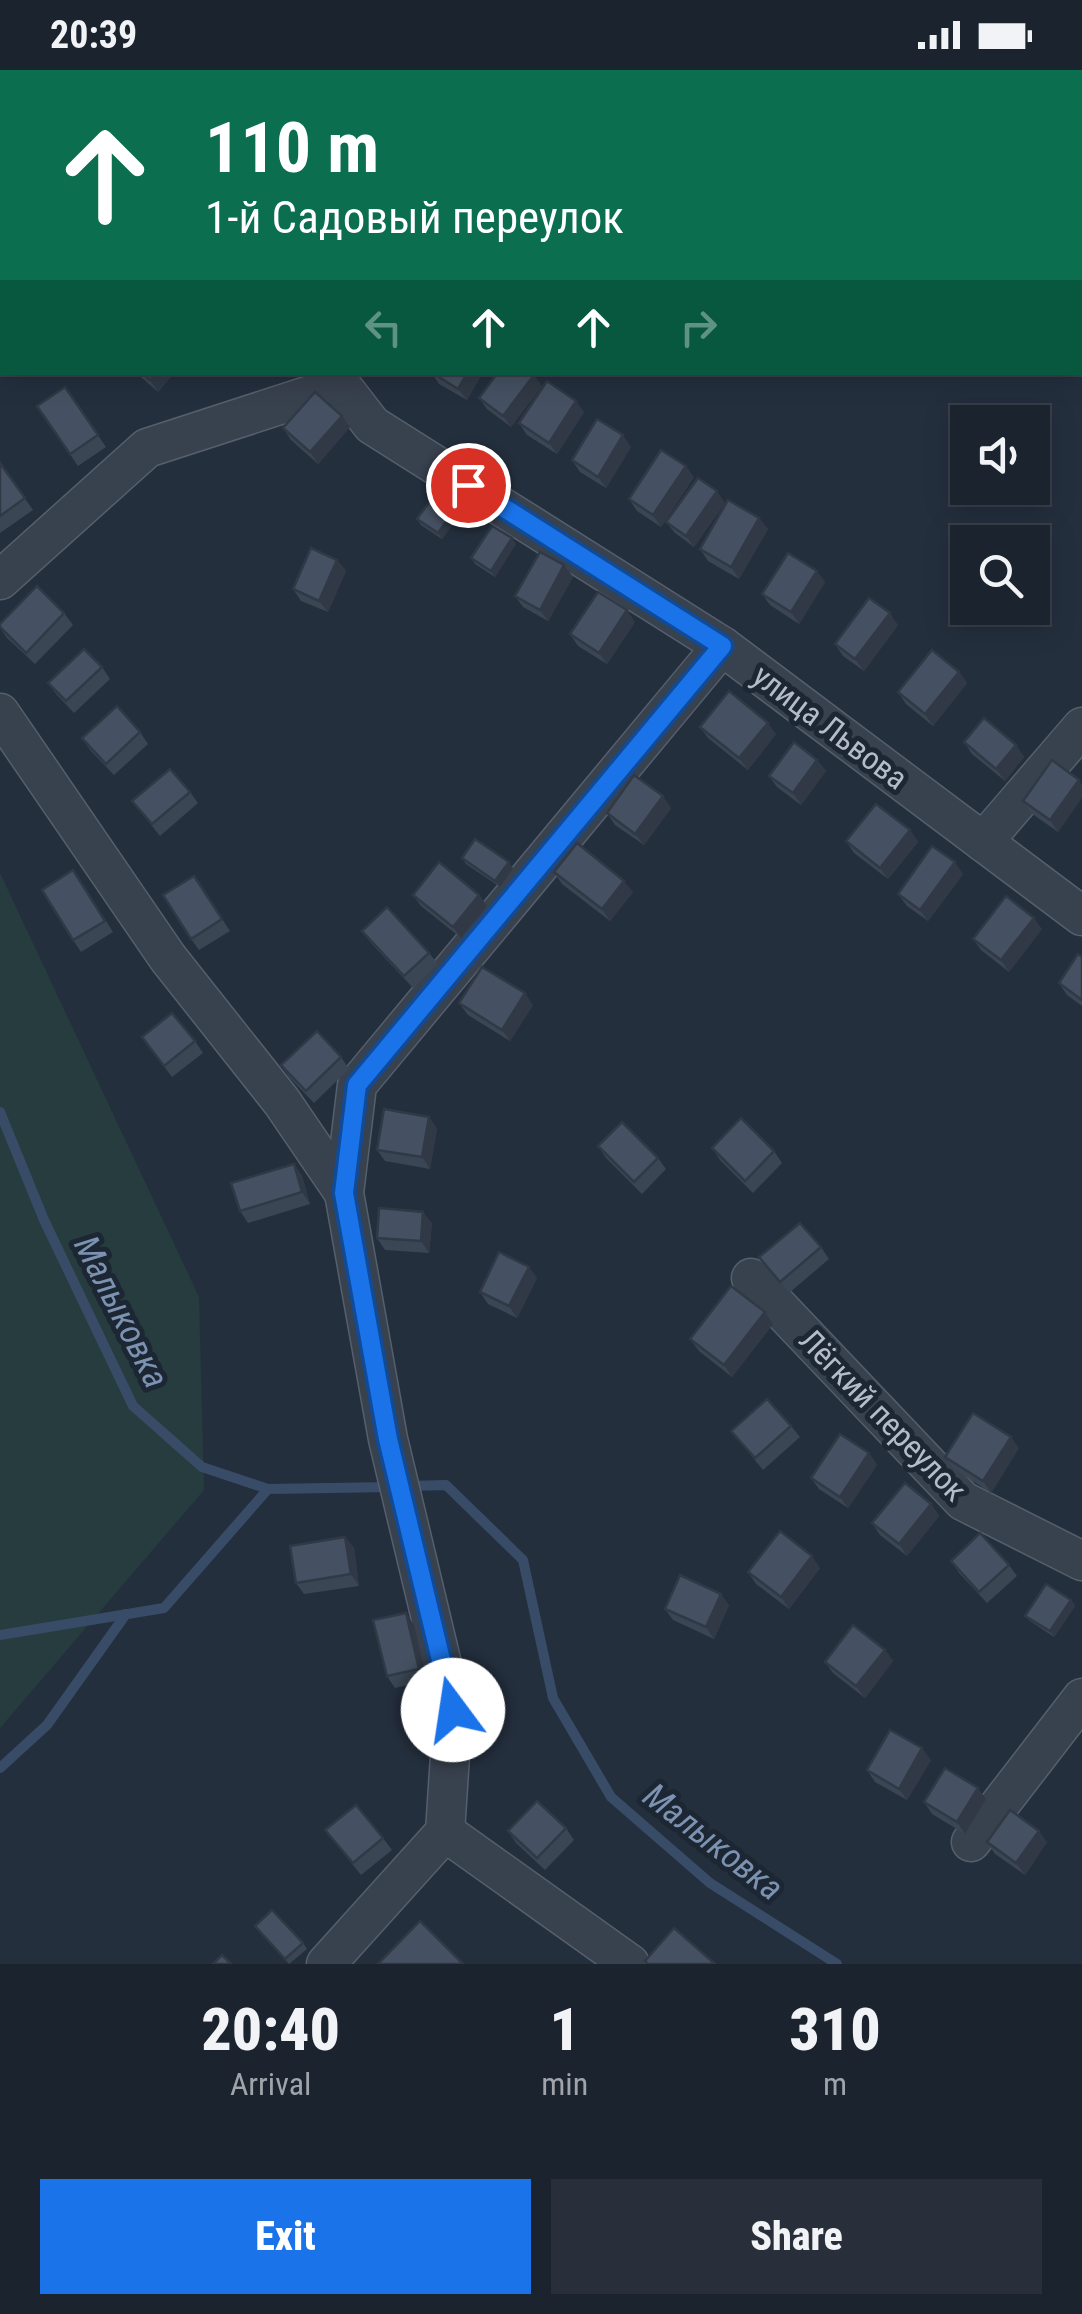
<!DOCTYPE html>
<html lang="en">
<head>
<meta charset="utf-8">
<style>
  body { margin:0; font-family:"Roboto Condensed",sans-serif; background:#282f3a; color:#f1f3f6; height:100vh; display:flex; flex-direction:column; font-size:38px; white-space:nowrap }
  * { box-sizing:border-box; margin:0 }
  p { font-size:32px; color:#a0a4aa }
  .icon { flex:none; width:55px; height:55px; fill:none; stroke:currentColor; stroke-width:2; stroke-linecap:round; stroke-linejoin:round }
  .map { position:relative; height:1894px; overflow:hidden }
  .drawer { display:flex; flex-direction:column; background:#1b232e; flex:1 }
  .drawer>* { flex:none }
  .top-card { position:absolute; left:0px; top:0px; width:1082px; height:305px; box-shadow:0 5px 25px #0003,0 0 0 2px #39404a; background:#0b6e4f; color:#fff; overflow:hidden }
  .controls { position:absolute; left:950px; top:335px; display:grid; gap:20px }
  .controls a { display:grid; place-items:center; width:100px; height:100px; border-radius:0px; background:#1b232e; box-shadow:0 5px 25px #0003,0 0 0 2px #39404a; font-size:50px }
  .pin { position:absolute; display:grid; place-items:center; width:85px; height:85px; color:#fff; margin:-42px; border:5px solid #fff; border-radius:50%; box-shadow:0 2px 10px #0007 }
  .me { position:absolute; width:110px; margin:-55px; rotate:346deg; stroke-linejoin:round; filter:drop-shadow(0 0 8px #0008) }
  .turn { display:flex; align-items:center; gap:35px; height:210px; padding:0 40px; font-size:45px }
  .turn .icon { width:130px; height:130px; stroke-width:2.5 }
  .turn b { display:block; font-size:70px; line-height:85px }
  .lanes { display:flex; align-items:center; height:95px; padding:0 40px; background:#0003; justify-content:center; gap:50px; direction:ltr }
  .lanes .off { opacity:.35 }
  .eta { display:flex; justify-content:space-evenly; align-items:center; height:170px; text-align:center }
  .eta b { font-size:60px; font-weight:800; line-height:70px }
  .button { display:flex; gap:20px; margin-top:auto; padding:20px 40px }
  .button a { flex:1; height:115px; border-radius:0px; background:#1a73e8; color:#fff; font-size:40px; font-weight:800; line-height:115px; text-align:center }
  .button a+a { background:#282f3a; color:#f1f3f6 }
  .status { display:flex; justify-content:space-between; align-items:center; height:70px; padding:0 50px; background:#1b232e; direction:ltr }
  .status svg { height:28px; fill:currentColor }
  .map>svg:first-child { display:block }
  .green { fill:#263c3f }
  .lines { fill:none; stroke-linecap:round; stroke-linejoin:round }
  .stream { stroke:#394c67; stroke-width:10 }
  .minor-casing { stroke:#565f6c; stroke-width:41 }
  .minor { stroke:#38414e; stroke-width:38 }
  .wall { fill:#3b4654 }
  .shaded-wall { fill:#303945 }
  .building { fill:#455162; stroke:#303945; stroke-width:2.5 }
  .route-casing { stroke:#114b97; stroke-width:25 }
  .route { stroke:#1a73e8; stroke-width:18 }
  .labels { text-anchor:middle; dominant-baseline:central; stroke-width:10; stroke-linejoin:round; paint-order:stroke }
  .street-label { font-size:32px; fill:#b4bcc9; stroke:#1d2633 }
  .water-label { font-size:35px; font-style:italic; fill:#7c92b1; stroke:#1d2633 }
</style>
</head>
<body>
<div class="status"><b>20:39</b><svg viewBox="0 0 49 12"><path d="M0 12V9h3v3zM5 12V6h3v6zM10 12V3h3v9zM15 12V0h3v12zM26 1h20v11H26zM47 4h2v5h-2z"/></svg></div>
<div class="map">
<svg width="1082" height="1894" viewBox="0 0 1082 1894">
  <rect width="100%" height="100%" fill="#242f3e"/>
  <!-- green -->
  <polygon class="green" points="0,803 199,1227 204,1420 0,1658"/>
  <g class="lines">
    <!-- stream -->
    <g class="stream">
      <polyline points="0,1042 44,1150 133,1336 202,1397 268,1419 392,1417"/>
      <polyline points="409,1416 446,1415 523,1490 553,1628 611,1727 710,1813 837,1894"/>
      <polyline points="0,1565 164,1538 268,1419"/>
      <polyline points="0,1698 47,1655 126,1544"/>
    </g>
    <!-- minor casing -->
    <g class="minor-casing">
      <g id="minor">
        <polyline points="107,0 110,2"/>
        <polyline points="523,2 525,0"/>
        <polyline points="331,302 372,355 722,576 1082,846"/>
        <polyline points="0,510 147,378 341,315"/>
        <polyline points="0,643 168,888 282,1032 344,1123"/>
        <polyline points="983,772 1082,657"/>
        <polyline points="751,1208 963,1431 1082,1491"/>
        <polyline points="445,1762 630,1894"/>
        <polyline points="971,1772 1082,1628"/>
        <polyline points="326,1894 445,1762 453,1640 388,1369 344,1123 357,1015 722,576"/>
      </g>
    </g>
    <!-- minor -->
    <use href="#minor" class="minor"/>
  </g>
  <!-- wall -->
  <g class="wall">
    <polygon points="135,302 175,302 158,322"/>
    <polygon points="431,302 483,302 467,330 439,314"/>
    <polygon points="542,316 511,357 487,339 479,328"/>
    <polygon points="65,317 106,377 78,396 37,336"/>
    <polygon points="584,342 557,384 527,365 519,353"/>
    <polygon points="342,346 350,357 318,394 291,370 283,358"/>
    <polygon points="631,377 606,418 580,402 572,390"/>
    <polygon points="0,393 33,440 0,463"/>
    <polygon points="694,407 661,457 637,441 629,429"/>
    <polygon points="460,432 464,438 442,469 421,455 417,449"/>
    <polygon points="725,433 694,477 675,463 666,452"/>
    <polygon points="759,448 768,459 739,509 708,491 700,479"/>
    <polygon points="516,474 495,507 475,494 471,488"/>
    <polygon points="337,490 346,501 328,542 301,531 293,519"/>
    <polygon points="564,495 573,507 548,551 523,537 515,526"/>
    <polygon points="825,512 799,554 770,535 762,524"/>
    <polygon points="64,543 73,555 35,594 7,568 0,558"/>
    <polygon points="635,552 607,594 578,576 570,564"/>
    <polygon points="898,555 864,601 843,586 835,574"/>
    <polygon points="102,597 110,609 74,643 56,624 48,613"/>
    <polygon points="959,602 967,613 933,656 906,634 898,622"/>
    <polygon points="700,657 776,664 748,700 708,668"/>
    <polygon points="140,662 148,674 114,705 90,680 82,668"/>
    <polygon points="964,672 1016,675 1024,687 1005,711 972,684"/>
    <polygon points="817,690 826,701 801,735 777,717 769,706"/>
    <polygon points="1082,715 1058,762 1031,743 1023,731"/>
    <polygon points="190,722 198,733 160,766 132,731"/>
    <polygon points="671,738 644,775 615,755 607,743"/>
    <polygon points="910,760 918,772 888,809 854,783 846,771"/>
    <polygon points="462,788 513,798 500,817 466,794"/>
    <polygon points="554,802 633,822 610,851 562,814"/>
    <polygon points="963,804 928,851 907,836 898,824"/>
    <polygon points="194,806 230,861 199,880 191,869"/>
    <polygon points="81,812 113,862 81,882 73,870"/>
    <polygon points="413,825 479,825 487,836 461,868 421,836"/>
    <polygon points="1042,859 1009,902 981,880 973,869"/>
    <polygon points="362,861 429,883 438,894 413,918 370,872"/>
    <polygon points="1082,887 1082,936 1067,925 1059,913"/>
    <polygon points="459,933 533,935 510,971 468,945"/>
    <polygon points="142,967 195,971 203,983 172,1007"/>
    <polygon points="341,987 349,999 314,1033 289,1007 281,995"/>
    <polygon points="429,1047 437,1059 430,1099 385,1091 377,1080"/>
    <polygon points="598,1076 658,1088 666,1099 642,1124 606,1088"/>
    <polygon points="712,1078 774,1081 782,1093 753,1123 720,1090"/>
    <polygon points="294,1094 302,1106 310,1134 248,1153 240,1141"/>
    <polygon points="432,1153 429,1183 385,1180 377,1168"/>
    <polygon points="821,1177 829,1189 789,1223 759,1187"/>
    <polygon points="537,1208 517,1248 488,1234 480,1222"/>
    <polygon points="765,1242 773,1254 732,1307 699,1281 690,1269"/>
    <polygon points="791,1356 800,1367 763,1400 731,1361"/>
    <polygon points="1019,1378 991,1423 953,1398 945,1387"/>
    <polygon points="869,1383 877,1395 848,1438 819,1419 811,1408"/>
    <polygon points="931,1434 939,1446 907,1486 880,1465 872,1453"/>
    <polygon points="345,1467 354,1478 359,1516 304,1524 296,1513"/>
    <polygon points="951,1491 1009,1495 1017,1506 987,1533 959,1503"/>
    <polygon points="820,1498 789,1539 756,1514 748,1502"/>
    <polygon points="1071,1530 1075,1536 1054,1567 1030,1551 1025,1546"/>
    <polygon points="729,1535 714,1569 673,1550 665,1539"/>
    <polygon points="406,1543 414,1555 427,1611 395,1618 387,1606"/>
    <polygon points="885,1580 893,1591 865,1628 833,1603 825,1592"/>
    <polygon points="931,1690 907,1730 875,1712 867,1700"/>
    <polygon points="986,1729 965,1764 932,1744 924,1732"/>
    <polygon points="566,1758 574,1770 545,1800 516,1773 508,1761"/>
    <polygon points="325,1760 383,1768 392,1780 361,1805"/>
    <polygon points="987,1772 1047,1772 1025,1805 995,1784"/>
    <polygon points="255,1856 303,1873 307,1879 289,1894"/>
  </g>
  <!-- shaded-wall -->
  <g class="shaded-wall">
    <polygon points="807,0 824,0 822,2 805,2"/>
    <polygon points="157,302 175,302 158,322 150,310"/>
    <polygon points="468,302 483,302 467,330 458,319"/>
    <polygon points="534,305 542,316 511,357 503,346"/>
    <polygon points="576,331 584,342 557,384 549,373"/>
    <polygon points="342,346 350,357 318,394 310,382"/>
    <polygon points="623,365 631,377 606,418 598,407"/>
    <polygon points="686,396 694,407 661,457 653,445"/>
    <polygon points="717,421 725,433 694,477 686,466"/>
    <polygon points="460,432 464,438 442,469 438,463"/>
    <polygon points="759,448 768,459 739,509 731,497"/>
    <polygon points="512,468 516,474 495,507 491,501"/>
    <polygon points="337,490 346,501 328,542 319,531"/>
    <polygon points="564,495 573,507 548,551 540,540"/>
    <polygon points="817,501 825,512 799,554 791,542"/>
    <polygon points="627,540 635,552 607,594 599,583"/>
    <polygon points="890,543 898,555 864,601 855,589"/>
    <polygon points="959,602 967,613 933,656 925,644"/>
    <polygon points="768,653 776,664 748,700 739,688"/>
    <polygon points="1016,675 1024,687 1005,711 996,699"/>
    <polygon points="817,690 826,701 801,735 793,723"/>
    <polygon points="1079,710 1082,715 1082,728 1058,762 1050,750"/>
    <polygon points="663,726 671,738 644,775 635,764"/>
    <polygon points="910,760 918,772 888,809 880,798"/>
    <polygon points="509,792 513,798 500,817 495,811"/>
    <polygon points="955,792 963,804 928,851 920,840"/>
    <polygon points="624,811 633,822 610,851 602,839"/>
    <polygon points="479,825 487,836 461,868 453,857"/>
    <polygon points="1034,848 1042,859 1009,902 1001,890"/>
    <polygon points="525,923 533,935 510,971 502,960"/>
    <polygon points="429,1047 437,1059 430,1099 422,1087"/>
    <polygon points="294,1094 302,1106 310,1134 302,1122"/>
    <polygon points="423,1142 432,1153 429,1183 421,1171"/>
    <polygon points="529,1197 537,1208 517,1248 509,1236"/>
    <polygon points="765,1242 773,1254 732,1307 724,1295"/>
    <polygon points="1011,1367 1019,1378 991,1423 983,1411"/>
    <polygon points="869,1383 877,1395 848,1438 840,1427"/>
    <polygon points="931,1434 939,1446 907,1486 899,1474"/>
    <polygon points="345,1467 354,1478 359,1516 351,1504"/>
    <polygon points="812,1486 820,1498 789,1539 781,1527"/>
    <polygon points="721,1524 729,1535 714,1569 706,1557"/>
    <polygon points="1071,1530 1075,1536 1054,1567 1050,1561"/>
    <polygon points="406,1543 414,1555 427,1611 419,1599"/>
    <polygon points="885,1580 893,1591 865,1628 856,1616"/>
    <polygon points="922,1678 931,1690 907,1730 899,1719"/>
    <polygon points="978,1718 986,1729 965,1764 957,1752"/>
    <polygon points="1039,1761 1047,1772 1025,1805 1016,1793"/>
  </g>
  <!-- building -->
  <g class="building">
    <polygon points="4,0 26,0 28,2 2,2 2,46 0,43 0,3"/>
    <polygon points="143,0 210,0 212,2 139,2"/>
    <polygon points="790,0 807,0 805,2 793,2"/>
    <polygon points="1082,234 1082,257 1080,256 1080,238"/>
    <polygon points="141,302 157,302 150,310"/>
    <polygon points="431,302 468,302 458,319"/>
    <polygon points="498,302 531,302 534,305 503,346 479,328"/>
    <polygon points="547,311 576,331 549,373 519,353"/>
    <polygon points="65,317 98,365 70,384 37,336"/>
    <polygon points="315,322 342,346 310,382 283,358"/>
    <polygon points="597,349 623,365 598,407 572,390"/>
    <polygon points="661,380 686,396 653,445 629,429"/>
    <polygon points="0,393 25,428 0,446"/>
    <polygon points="698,408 717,421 686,466 666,452"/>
    <polygon points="440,417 460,432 438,463 417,449"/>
    <polygon points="728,430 759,448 731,497 700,479"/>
    <polygon points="492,456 512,468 491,501 471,488"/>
    <polygon points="311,478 337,490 319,531 293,519"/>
    <polygon points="540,482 564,495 540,540 515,526"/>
    <polygon points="788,483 817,501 791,542 762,524"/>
    <polygon points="37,516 64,543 26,583 0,557 0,554"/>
    <polygon points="598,522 627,540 599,583 570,564"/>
    <polygon points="869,528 890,543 855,589 835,574"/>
    <polygon points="84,579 102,597 66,631 48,613"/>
    <polygon points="932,580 959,602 925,644 898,622"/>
    <polygon points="729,621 768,653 739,688 700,657"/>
    <polygon points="117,636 140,662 106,694 82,668"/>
    <polygon points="984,648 1016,675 996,699 964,672"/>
    <polygon points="794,672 817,690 793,723 769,706"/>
    <polygon points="1052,690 1079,710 1050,750 1023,731"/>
    <polygon points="170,699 190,722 152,754 132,731"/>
    <polygon points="634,705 663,726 635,764 607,743"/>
    <polygon points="876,734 910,760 880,798 846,771"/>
    <polygon points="475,769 509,792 495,811 462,788"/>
    <polygon points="577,773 624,811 602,839 554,802"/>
    <polygon points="932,776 955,792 920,840 898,824"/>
    <polygon points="439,792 479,825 453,857 413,825"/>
    <polygon points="73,800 105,851 73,870 42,820"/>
    <polygon points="194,806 222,849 191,869 163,825"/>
    <polygon points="1006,826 1034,848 1001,890 973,869"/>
    <polygon points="387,837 429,883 404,906 362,861"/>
    <polygon points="1078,884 1082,887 1082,930 1059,913"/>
    <polygon points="482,897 525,923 502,960 459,933"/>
    <polygon points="172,943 195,971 164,996 142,967"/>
    <polygon points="317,961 341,987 306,1021 281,995"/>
    <polygon points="384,1039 429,1047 422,1087 377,1080"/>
    <polygon points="741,1048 774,1081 745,1111 712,1078"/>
    <polygon points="622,1052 658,1088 634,1112 598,1076"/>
    <polygon points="294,1094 302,1122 240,1141 231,1113"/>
    <polygon points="379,1138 423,1142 421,1171 377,1168"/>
    <polygon points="800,1153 821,1177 780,1212 759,1187"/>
    <polygon points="499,1182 529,1197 509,1236 480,1222"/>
    <polygon points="731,1216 765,1242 724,1295 690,1269"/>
    <polygon points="767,1329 791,1356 755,1388 731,1361"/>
    <polygon points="973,1343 1011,1367 983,1411 945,1387"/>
    <polygon points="840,1364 869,1383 840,1427 811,1408"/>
    <polygon points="905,1413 931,1434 899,1474 872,1453"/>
    <polygon points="780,1461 812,1486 781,1527 748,1502"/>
    <polygon points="980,1463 1009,1495 979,1522 951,1491"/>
    <polygon points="345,1467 351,1504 296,1513 290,1476"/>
    <polygon points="680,1505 721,1524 706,1557 665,1539"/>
    <polygon points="1046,1514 1071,1530 1050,1561 1025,1546"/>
    <polygon points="406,1543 419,1599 387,1606 373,1550"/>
    <polygon points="853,1555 885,1580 856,1616 825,1592"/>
    <polygon points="890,1660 922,1678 899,1719 867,1700"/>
    <polygon points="945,1698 978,1718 957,1752 924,1732"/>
    <polygon points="537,1731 566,1758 537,1788 508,1761"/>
    <polygon points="356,1735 383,1768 353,1793 325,1760"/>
    <polygon points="1010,1740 1039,1761 1016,1793 987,1772"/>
    <polygon points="272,1840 303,1873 285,1889 255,1856"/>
    <polygon points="420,1851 463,1894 378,1894"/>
    <polygon points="674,1858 715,1894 648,1894 645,1891"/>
    <polygon points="222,1885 231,1894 213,1894"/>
  </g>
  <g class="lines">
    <!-- route casing -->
    <g class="route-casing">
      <polyline id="route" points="453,1640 388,1369 344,1123 357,1015 722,576 468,415"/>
    </g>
    <!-- route -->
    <use href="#route" class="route"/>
  </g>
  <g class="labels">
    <!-- street labels -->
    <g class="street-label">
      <text transform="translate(830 657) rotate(37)">улица Львова</text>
      <text transform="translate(883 1345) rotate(46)">Лёгкий переулок</text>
    </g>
    <!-- water labels -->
    <g class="water-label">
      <text transform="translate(121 1242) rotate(63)">Малыковка</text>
      <text transform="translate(713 1772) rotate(38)">Малыковка</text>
    </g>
  </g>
</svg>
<div class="controls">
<a><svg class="icon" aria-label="sound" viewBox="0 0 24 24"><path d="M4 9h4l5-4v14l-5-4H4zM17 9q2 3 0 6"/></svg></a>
<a><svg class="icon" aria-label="search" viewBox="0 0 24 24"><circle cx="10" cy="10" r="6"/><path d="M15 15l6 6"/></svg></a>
</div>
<div class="pin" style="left:468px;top:415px;background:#d93025"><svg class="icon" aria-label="arrive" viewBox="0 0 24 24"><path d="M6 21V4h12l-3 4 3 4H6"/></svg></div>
<svg class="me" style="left:453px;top:1640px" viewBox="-20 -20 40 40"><circle r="19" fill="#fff"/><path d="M0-13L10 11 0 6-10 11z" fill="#1a73e8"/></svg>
<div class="top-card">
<div class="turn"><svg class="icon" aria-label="ahead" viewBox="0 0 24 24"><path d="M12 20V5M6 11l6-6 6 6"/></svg><div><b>110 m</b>1-й Садовый переулок</div></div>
<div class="lanes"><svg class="icon off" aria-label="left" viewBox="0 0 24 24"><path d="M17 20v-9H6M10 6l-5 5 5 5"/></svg><svg class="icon" aria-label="ahead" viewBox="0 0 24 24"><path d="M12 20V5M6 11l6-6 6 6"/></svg><svg class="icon" aria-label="ahead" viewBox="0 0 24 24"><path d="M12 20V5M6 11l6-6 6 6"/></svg><svg class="icon off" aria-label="right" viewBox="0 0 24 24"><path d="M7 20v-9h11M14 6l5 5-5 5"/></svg></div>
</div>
</div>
<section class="drawer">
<div class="eta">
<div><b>20:40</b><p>Arrival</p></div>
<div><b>1</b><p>min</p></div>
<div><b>310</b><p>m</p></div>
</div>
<div class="button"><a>Exit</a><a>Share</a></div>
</section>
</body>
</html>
